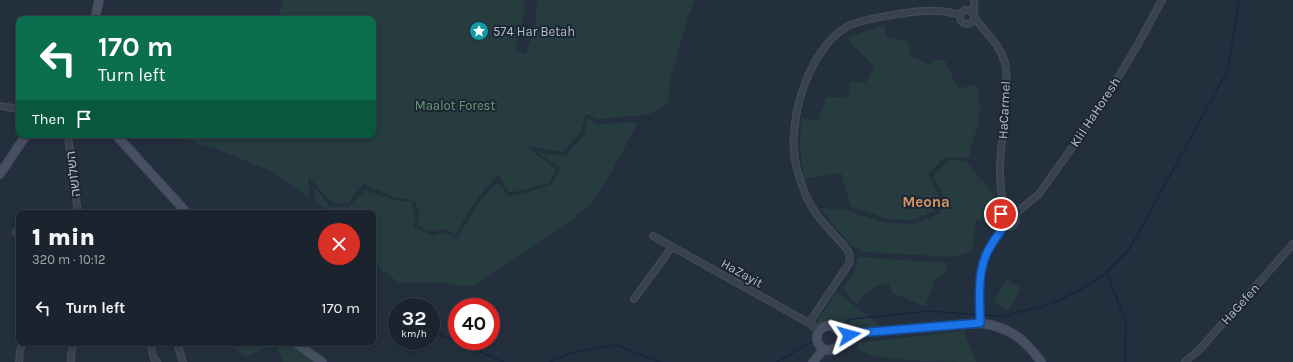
<!DOCTYPE html>
<html lang="en">
<head>
<meta charset="utf-8">
<style>
  body { margin:0; font-family:Karla,"Noto Sans Hebrew",sans-serif; background:#242b36; color:#f1f3f6; height:100vh; display:flex; flex-direction:column; font-size:15px; white-space:nowrap }
  * { box-sizing:border-box; margin:0 }
  p { font-size:13px; color:#a0a4aa }
  .icon { flex:none; width:22px; height:22px; fill:none; stroke:currentColor; stroke-width:2; stroke-linecap:round; stroke-linejoin:round }
  .map { position:relative; flex:1; overflow:hidden }
  .side { position:absolute; left:16px; top:210px; width:360px; height:136px; display:flex; flex-direction:column; background:#1b232e; border-radius:8px; box-shadow:0 2px 6px #0003,0 0 0 1px #39404a }
  .side>* { flex:none }
  .hud { position:absolute; left:16px; top:16px; width:360px; height:122px; border-radius:8px; box-shadow:0 2px 6px #0003,0 0 0 1px #39404a; background:#0b6e4f; color:#fff; overflow:hidden }
  .speed { position:absolute; left:388px; top:298px; display:flex; gap:8px; font-size:20px; font-weight:700; text-align:center }
  .speed>* { display:grid; place-content:center; width:52px; height:52px; border-radius:50%; background:#1b232e; box-shadow:0 2px 6px #0003,0 0 0 1px #39404a; line-height:1 }
  .speed small { font-size:10px; font-weight:400 }
  .speed .limit { border:6px solid #d22; background:#fff; color:#111 }
  .pin { position:absolute; display:grid; place-items:center; width:34px; height:34px; color:#fff; margin:-17px; border:2px solid #fff; border-radius:50%; box-shadow:0 1px 4px #0007 }
  .me { position:absolute; width:44px; margin:-22px; rotate:82deg; stroke-linejoin:round; filter:drop-shadow(0 0 3px #0008) }
  .turn { display:flex; align-items:center; gap:14px; height:84px; padding:0 16px; font-size:18px }
  .turn .icon { width:52px; height:52px; stroke-width:2.5 }
  .turn b { display:block; font-size:28px; line-height:34px }
  .then { display:flex; align-items:center; height:38px; padding:0 16px; background:#0003; gap:8px; font-size:15px }
  .round { display:grid; place-items:center; flex:none; width:42px; height:42px; border-radius:21px; background:#242b36 }
  .head { display:flex; align-items:center; justify-content:space-between; height:68px; padding:0 16px }
  h1 { font-size:24px; font-weight:800; line-height:30px }
  ul { padding:0; list-style:none }
  li { display:flex; align-items:center; gap:12px; height:60px; padding:0 16px }
  li div { flex:1 }
  li b { display:block; font-size:15px }
  li em { font-style:normal }
  .map>svg:first-child { display:block }
  .green { fill:#263c3f }
  .lines { fill:none; stroke-linecap:round; stroke-linejoin:round }
  .stream { stroke:#17263c; stroke-width:1.5 }
  .street-casing { stroke:#414a57; stroke-width:8 }
  .secondary-casing { stroke:#414a57; stroke-width:10 }
  .street { stroke:#38414e; stroke-width:5.5 }
  .secondary { stroke:#465061; stroke-width:8 }
  .route-casing { stroke:#114b97; stroke-width:10 }
  .route { stroke:#1a73e8; stroke-width:7 }
  .labels { text-anchor:middle; dominant-baseline:central; stroke-width:4; stroke-linejoin:round; paint-order:stroke }
  .poi-label { font-size:13px; fill:#b4bcc9; stroke:#1d2633; text-anchor:start }
  .park-label { font-size:13px; fill:#6b9a76; stroke:#1d2633 }
  .street-label { font-size:13px; fill:#b4bcc9; stroke:#1d2633 }
  .quarter-label { font-size:15px; font-weight:bold; fill:#d59563; stroke:#1d2633 }
</style>
</head>
<body>
<div class="map">
<svg width="1293" height="362" viewBox="0 0 1293 362">
  <rect width="100%" height="100%" fill="#242f3e"/>
  <!-- green -->
  <g class="green">
    <path d="M284,0H522L525,8L515,51L526,54L535,27L537,0H695L688,17L671,76L668,103L656,111L646,115L598,119L586,114L579,134L562,152L532,147L530,149L556,169L549,183C538,185 517,193 509,192L498,175C480,192 468,212 456,234L446,229L428,231L417,225L420,212L416,207L417,201L393,197L364,184L348,203H334L325,196L308,176L310,199L275,173L217,149L200,144L177,135H373V19H277Z"/>
    <path d="M884,25L886,37L907,41L911,56L929,64L935,59L945,61L958,89L976,84C980,96 981,111 978,124C975,136 970,146 970,158H944L928,174L940,198L933,212L909,221L885,218L851,207L841,173L804,179L800,146L801,118L818,121L826,97L847,98L851,82H866L874,67L847,38Z"/>
    <path d="M587,118L598,124L638,122L612,171L591,204L564,226L473,286H457L441,282H398L383,271L373,259V213H328L316,201L314,187L330,207H349L365,190L394,200L413,202L412,208L416,219L413,227L432,236L444,232L457,239C469,219 480,197 498,183L509,197L551,185L561,168L537,152L565,156L585,134Z"/>
    <polygon points="948,160 966,161 977,176 988,186 996,198 996,211 994,223 976,220 972,251 955,257 863,252 850,244 820,208 843,209 881,222 913,224 939,214 944,197 933,175"/>
    <path d="M858,257L947,263C948,272 940,276 933,282V288L925,306L892,293L888,283C871,286 867,292 856,304L850,298L843,287L853,275Z"/>
    <polygon points="1006,279 1021,288 1009,310 994,302"/>
    <polygon points="837,292 881,326 853,330 843,333 837,323 828,323 820,326 815,324"/>
    <path d="M964,331L976,362C953,362 872,362 859,349C858,347 857,345 857,343Z"/>
    <polygon points="231,343 291,343 318,362 283,362 275,344 245,357 233,347"/>
  </g>
  <g class="lines">
    <!-- stream -->
    <g class="stream">
      <polyline points="1107,273 1126,323 1125,362"/>
      <polyline points="981,315 1003,316 1051,304 1083,288 1106,273 1129,250 1228,70 1239,0"/>
      <polyline points="431,331 504,362"/>
      <polyline points="550,362 567,354 602,347 617,345 659,362"/>
      <polyline points="777,362 851,319 930,311 978,315"/>
    </g>
    <!-- street casing -->
    <g class="street-casing">
      <g id="street">
        <circle cx="967" cy="17" r="7"/>
        <polyline points="974,13 974,0"/>
        <path d="M975,18C985,33 1000,44 1005,63C1008,77 1007,91 1006,105C1003,140 994,178 1006,211"/>
        <polyline points="0,106 19,109"/>
        <polyline points="68,135 78,213"/>
        <circle cx="1008" cy="219" r="8"/>
        <polyline points="1014,215 1039,194 1066,156 1100,107 1137,46 1162,0"/>
        <polyline points="16,232 19,233"/>
        <polyline points="653,236 809,323 819,331"/>
        <polyline points="634,299 672,247"/>
        <path d="M809,323L850,262C849,259 850,256 849,253C847,247 823,224 818,216C808,203 801,185 797,169C785,126 807,49 848,26C862,19 920,9 937,11C945,11 953,13 960,15"/>
        <path d="M980,323C980,301 977,275 986,255C990,245 998,235 1004,226"/>
        <polyline points="150,343 154,359 157,362"/>
        <polyline points="177,343 183,362"/>
        <polyline points="19,362 20,351 23,343"/>
        <polyline points="71,362 71,355 74,343"/>
        <polyline points="1185,362 1200,349 1293,244"/>
      </g>
    </g>
    <!-- secondary casing -->
    <g class="secondary-casing">
      <g id="secondary">
        <polyline points="95,19 99,0"/>
        <polyline points="116,135 187,213"/>
        <polyline points="0,174 26,135"/>
        <circle cx="829" cy="338" r="12"/>
        <path d="M841,337L857,333L980,323C1009,327 1024,338 1041,362"/>
        <polyline points="296,343 322,362"/>
        <polyline points="813,362 824,349"/>
      </g>
    </g>
    <!-- street -->
    <use href="#street" class="street"/>
    <!-- secondary -->
    <use href="#secondary" class="secondary"/>
  </g>
  <g class="lines">
    <!-- route casing -->
    <g class="route-casing">
      <path id="route" d="M849,335L857,333L980,323C980,301 977,276 986,255C990,245 998,235 1004,226L1000,219L1001,214"/>
    </g>
    <!-- route -->
    <use href="#route" class="route"/>
  </g>
  <!-- icons -->
  <defs>
    <g id="sight-disc" transform="scale(1)"><circle r="9.5" fill="#0f9aa8" stroke="#1d2633"/><path d="M0-6L1.8-2.2L6-1.7L2.9 1.2L3.7 5.4L0 3.3L-3.7 5.4L-2.9 1.2L-6-1.7L-1.8-2.2Z" fill="#fff"/></g>
  </defs>
  <g fill-rule="evenodd">
    <use href="#sight-disc" x="479" y="31"/>
  </g>
  <g class="labels">
    <!-- poi labels -->
    <g class="poi-label">
      <text x="493" y="31">574 Har Betah</text>
    </g>
    <!-- park labels -->
    <g class="park-label">
      <text x="455" y="105">Maalot Forest</text>
    </g>
    <!-- street labels -->
    <g class="street-label">
      <text transform="translate(1004 110) rotate(-87)">HaCarmel</text>
      <text transform="translate(1095 112) rotate(-57)">Klil HaHoresh</text>
      <text transform="translate(73 174) rotate(-97)">השלושה</text>
      <text transform="translate(742 273) rotate(29)">HaZayit</text>
      <text transform="translate(1240 304) rotate(-48)">HaGefen</text>
    </g>
    <!-- quarter labels -->
    <g class="quarter-label">
      <text x="926" y="202">Meona</text>
    </g>
  </g>
</svg>
<div class="speed"><div>32<small>km/h</small></div><div class="limit">40</div></div>
<div class="pin" style="left:1001px;top:214px;background:#d93025"><svg class="icon" aria-label="arrive" viewBox="0 0 24 24"><path d="M6 21V4h12l-3 4 3 4H6"/></svg></div>
<svg class="me" style="left:849px;top:335px" viewBox="-20 -20 40 40"><path d="M0-17L14 15 0 8-14 15z" fill="#1a73e8" stroke="#fff" stroke-width="4"/></svg>
<div class="hud">
<div class="turn"><svg class="icon" aria-label="left" viewBox="0 0 24 24"><path d="M17 20v-9H6M10 6l-5 5 5 5"/></svg><div><b>170 m</b>Turn left</div></div>
<div class="then">Then<svg class="icon" aria-label="arrive" viewBox="0 0 24 24"><path d="M6 21V4h12l-3 4 3 4H6"/></svg></div>
</div>
<section class="side">
<div class="head"><div><h1>1 min</h1><p>320 m · 10:12</p></div><a class="round" style="background:#d93025;color:#fff"><svg class="icon" aria-label="close" viewBox="0 0 24 24"><path d="M6 6l12 12M18 6L6 18"/></svg></a></div>
<ul>
<li><svg class="icon" aria-label="left" viewBox="0 0 24 24"><path d="M17 20v-9H6M10 6l-5 5 5 5"/></svg><div><b>Turn left</b></div><em>170 m</em></li>
</ul>
</section>
</div>
</body>
</html>
